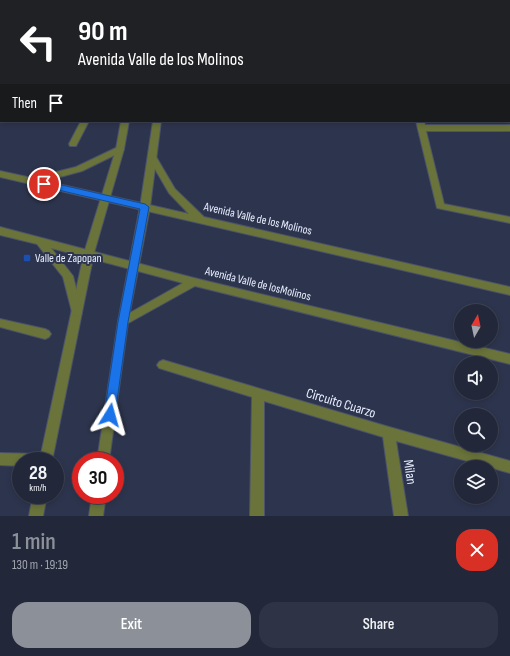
<!DOCTYPE html>
<html lang="en">
<head>
<meta charset="utf-8">
<style>
  body { margin:0; font-family:"Sofia Sans Condensed",sans-serif; background:#2e3445; color:#f1f3f6; height:100vh; display:flex; flex-direction:column; font-size:15px; white-space:nowrap }
  * { box-sizing:border-box; margin:0 }
  p { font-size:13px; color:#a2a6af }
  .icon { flex:none; width:22px; height:22px; fill:none; stroke:currentColor; stroke-width:2; stroke-linecap:round; stroke-linejoin:round }
  .map { position:relative; height:516px; overflow:hidden }
  .panel { display:flex; flex-direction:column; background:#22283a; flex:1 }
  .panel>* { flex:none }
  .hud { position:absolute; left:0px; top:0px; width:510px; height:122px; box-shadow:0 2px 6px #0003,0 0 0 1px #3f4454; background:#202124; color:#fff; overflow:hidden }
  .needle { width:26px; rotate:9deg }
  .tools { position:absolute; left:454px; top:304px; display:grid; gap:8px }
  .tools a { display:grid; place-items:center; width:44px; height:44px; border-radius:50%; background:#22283a; box-shadow:0 2px 6px #0003,0 0 0 1px #3f4454; font-size:20px }
  .speed { position:absolute; left:12px; top:452px; display:flex; gap:8px; font-size:20px; font-weight:700; text-align:center }
  .speed>* { display:grid; place-content:center; width:52px; height:52px; border-radius:50%; background:#22283a; box-shadow:0 2px 6px #0003,0 0 0 1px #3f4454; line-height:1 }
  .speed small { font-size:10px; font-weight:400 }
  .speed .limit { border:6px solid #d22; background:#fff; color:#111 }
  .pin { position:absolute; display:grid; place-items:center; width:34px; height:34px; color:#fff; margin:-17px; border:2px solid #fff; border-radius:50%; box-shadow:0 1px 4px #0007 }
  .me { position:absolute; width:44px; margin:-22px; rotate:8deg; stroke-linejoin:round; filter:drop-shadow(0 0 3px #0008) }
  .turn { display:flex; align-items:center; gap:14px; height:84px; padding:0 12px; font-size:18px }
  .turn .icon { width:52px; height:52px; stroke-width:2.5 }
  .turn b { display:block; font-size:28px; line-height:34px }
  .then { display:flex; align-items:center; height:38px; padding:0 12px; background:#0003; gap:8px; font-size:15px }
  .round { display:grid; place-items:center; flex:none; width:42px; height:42px; border-radius:16px; background:#2e3445 }
  .overview { display:flex; align-items:center; justify-content:space-between; height:68px; padding:0 12px }
  h1 { font-size:24px; font-weight:600; line-height:30px; color:#8c9099 }
  .button { display:flex; gap:8px; margin-top:auto; padding:8px 12px }
  .button a { flex:1; height:46px; border-radius:16px; background:#8c9099; color:#fff; font-size:16px; font-weight:600; line-height:46px; text-align:center }
  .button a+a { background:#2e3445; color:#f1f3f6 }
  .map>svg:first-child { display:block }
  .lines { fill:none; stroke-linecap:round; stroke-linejoin:round }
  .service-casing { stroke:#4b536a; stroke-width:2 }
  .minor-casing { stroke:#4b536a; stroke-width:2 }
  .tertiary-casing { stroke:#4b536a; stroke-width:2 }
  .service { fill:#6a733a; fill-rule:evenodd }
  .minor { fill:#6a733a; fill-rule:evenodd }
  .tertiary { fill:#6a733a; fill-rule:evenodd }
  .route { fill:#1a73e8; stroke:#114b97 }
  .transit-dot { fill:#1a4fb4; stroke:#2d354e; stroke-width:1.5 }
  .labels { text-anchor:middle; dominant-baseline:central; stroke-width:4; stroke-linejoin:round; paint-order:stroke }
  .street-label { font-size:12px; fill:#e8eeff; stroke:#2d354e }
  .poi-label { font-size:12px; fill:#e8eeff; stroke:#2d354e; text-anchor:start }
  .near-street-label { font-size:14px; fill:#e8eeff; stroke:#2d354e }
</style>
</head>
<body>
<div class="map">
<svg width="510" height="516" viewBox="0 0 510 516">
  <rect width="100%" height="100%" fill="#2d354e"/>
  <g class="lines">
    <!-- service casing -->
    <g class="service-casing">
      <g id="service">
        <rect x="0" y="114" width="1" height="4"/>
        <polygon points="81,121 89,121 76,146 70,146 69,144"/>
      </g>
    </g>
    <!-- minor casing -->
    <g class="minor-casing">
      <g id="minor">
        <polygon points="63,0 70,0 63,1"/>
        <rect x="147" y="0" width="6" height="1"/>
        <rect x="171" y="0" width="6" height="1"/>
        <rect x="0" y="22" width="1" height="4"/>
        <rect x="509" y="23" width="1" height="4"/>
        <rect x="509" y="71" width="1" height="4"/>
        <polygon points="121,121 129,121 124,149 94,253 52,461 21,461 21,466 0,465 0,453 41,454 84,253 116,149"/>
        <polygon points="153,121 161,121 150,207 128,322 109,461 97,461 118,322 140,207"/>
        <polygon points="416,121 424,121 425,125 510,125 510,131 426,131 444,204 510,217 510,223 437,208"/>
        <polygon points="0,319 45,329 49,331 51,334 49,337 45,339 0,327"/>
        <polygon points="163,360 389,427 510,461 510,473 396,441 408,516 394,516 383,437 264,401 264,516 250,516 252,397 159,368 157,365 159,362"/>
        <polygon points="33,495 47,495 43,516 29,516"/>
        <polygon points="92,495 106,495 103,516 89,516"/>
      </g>
    </g>
    <!-- tertiary casing -->
    <g class="tertiary-casing">
      <g id="tertiary">
        <polygon points="120,146 124,149 123,151 82,171 45,181 189,214 169,193 148,157 152,154 155,155 175,189 204,217 510,287 510,295 0,177 0,171 32,178 76,167"/>
        <polygon points="0,227 194,278 510,354 510,364 195,286 123,326 119,325 118,322 119,319 183,283 51,248 73,276 82,312 81,315 77,316 73,315 72,312 63,277 37,244 0,235"/>
      </g>
    </g>
    <!-- service -->
    <use href="#service" class="service"/>
    <!-- minor -->
    <use href="#minor" class="minor"/>
    <!-- tertiary -->
    <use href="#tertiary" class="tertiary"/>
  </g>
  <!-- route -->
  <polygon class="route" points="44,181 145,204 149,207 128,322 115,415 114,418 110,420 106,418 104,415 118,322 140,209 41,186 41,182"/>
  <!-- markers -->
  <rect class="transit-dot" x="23" y="254" width="8" height="8" rx="2"/>
  <g class="labels">
    <!-- street labels -->
    <g class="street-label">
      <text transform="translate(258 219) rotate(13)">Avenida Valle de los Molinos</text>
      <text transform="translate(258 284) rotate(14)">Avenida Valle de losMolinos</text>
    </g>
    <!-- poi labels -->
    <g class="poi-label">
      <text x="35" y="258">Valle de Zapopan</text>
    </g>
    <!-- near-street labels -->
    <g class="near-street-label">
      <text transform="translate(341 403) rotate(17)">Circuito Cuarzo</text>
      <text transform="translate(410 472) rotate(82)">Milan</text>
    </g>
  </g>
</svg>
<div class="tools">
<a><svg class="needle" viewBox="-14 -14 28 28"><path d="M0-13l5 13h-10z" fill="#e53935"/><path d="M0 13l5-13h-10z" fill="#a2a6af"/></svg></a>
<a><svg class="icon" aria-label="sound" viewBox="0 0 24 24"><path d="M4 9h4l5-4v14l-5-4H4zM17 9q2 3 0 6"/></svg></a>
<a><svg class="icon" aria-label="search" viewBox="0 0 24 24"><circle cx="10" cy="10" r="6"/><path d="M15 15l6 6"/></svg></a>
<a><svg class="icon" aria-label="layers" viewBox="0 0 24 24"><path d="M12 4l9 5-9 5-9-5zM3 14l9 5 9-5"/></svg></a>
</div>
<div class="speed"><div>28<small>km/h</small></div><div class="limit">30</div></div>
<div class="pin" style="left:44px;top:184px;background:#d93025"><svg class="icon" aria-label="arrive" viewBox="0 0 24 24"><path d="M6 21V4h12l-3 4 3 4H6"/></svg></div>
<svg class="me" style="left:110px;top:415px" viewBox="-20 -20 40 40"><path d="M0-17L14 15 0 8-14 15z" fill="#1a73e8" stroke="#fff" stroke-width="4"/></svg>
<div class="hud">
<div class="turn"><svg class="icon" aria-label="left" viewBox="0 0 24 24"><path d="M17 20v-9H6M10 6l-5 5 5 5"/></svg><div><b>90 m</b>Avenida Valle de los Molinos</div></div>
<div class="then">Then<svg class="icon" aria-label="arrive" viewBox="0 0 24 24"><path d="M6 21V4h12l-3 4 3 4H6"/></svg></div>
</div>
</div>
<section class="panel">
<div class="overview"><div><h1>1 min</h1><p>130 m · 19:19</p></div><a class="round" style="background:#d93025;color:#fff"><svg class="icon" aria-label="close" viewBox="0 0 24 24"><path d="M6 6l12 12M18 6L6 18"/></svg></a></div>
<div class="button"><a>Exit</a><a>Share</a></div>
</section>
</body>
</html>
